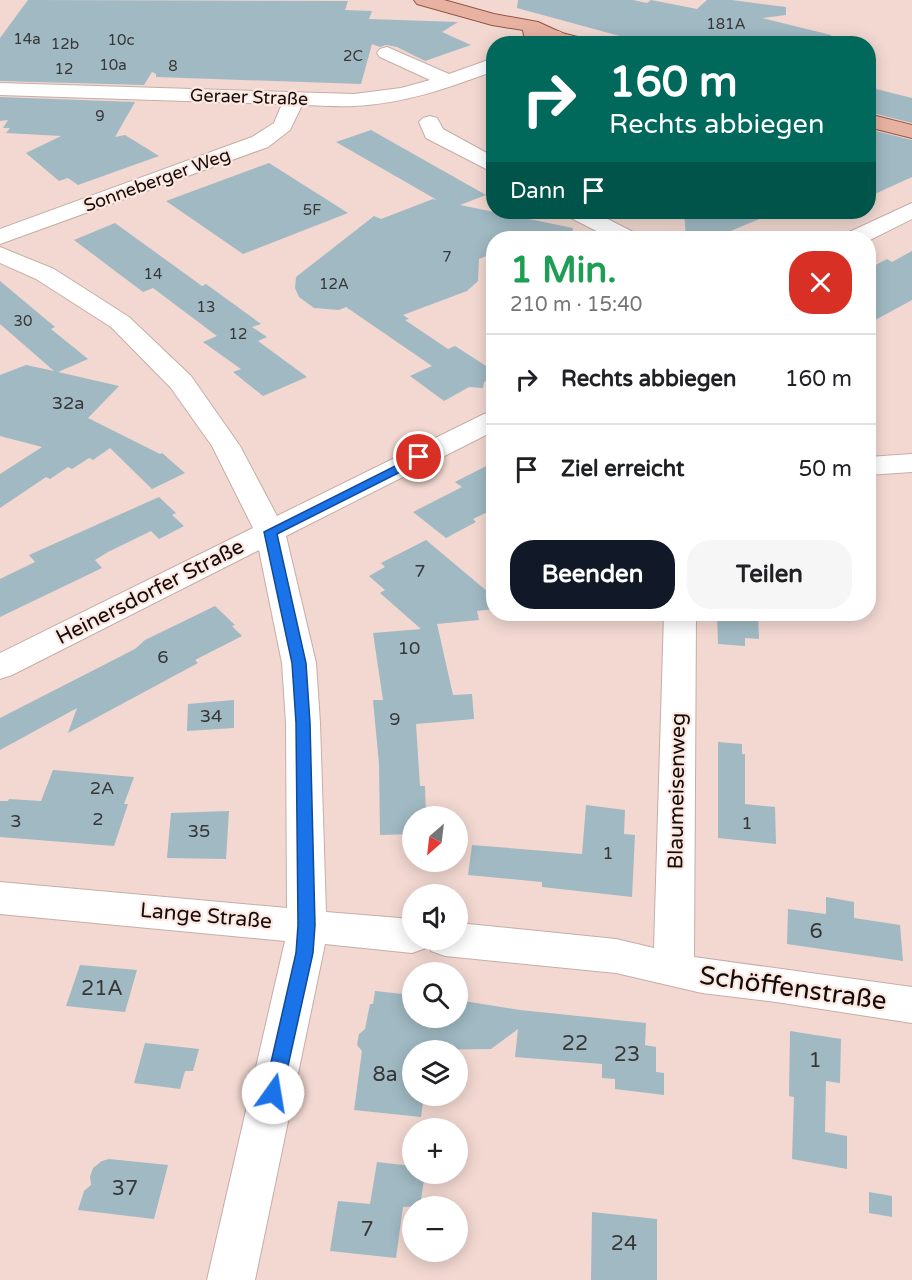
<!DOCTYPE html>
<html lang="de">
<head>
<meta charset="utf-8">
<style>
  body { margin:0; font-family:"Varela Round",sans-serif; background:#f6f6f6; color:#202124; height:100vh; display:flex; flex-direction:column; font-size:22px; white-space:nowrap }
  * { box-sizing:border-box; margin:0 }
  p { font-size:20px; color:#757577 }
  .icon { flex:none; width:33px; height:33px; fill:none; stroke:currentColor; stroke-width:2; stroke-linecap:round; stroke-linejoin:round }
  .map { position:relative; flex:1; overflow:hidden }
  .panel { position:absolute; left:486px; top:231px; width:390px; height:390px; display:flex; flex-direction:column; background:#fff; border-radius:24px; box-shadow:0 3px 15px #0003 }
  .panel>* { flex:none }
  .guide { position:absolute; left:486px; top:36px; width:390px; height:183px; border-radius:24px; box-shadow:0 3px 15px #0003; background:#00695c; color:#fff; overflow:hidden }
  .needle { width:39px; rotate:208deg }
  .controls { position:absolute; left:402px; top:806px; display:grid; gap:12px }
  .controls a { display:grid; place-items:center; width:66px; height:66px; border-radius:50%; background:#fff; box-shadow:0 3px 15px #0003; font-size:30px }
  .pin { position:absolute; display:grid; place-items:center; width:51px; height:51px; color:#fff; margin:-26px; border:3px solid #fff; border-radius:50%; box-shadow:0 2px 6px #0007 }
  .me { position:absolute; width:66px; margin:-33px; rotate:13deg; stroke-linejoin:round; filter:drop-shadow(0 0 4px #0008) }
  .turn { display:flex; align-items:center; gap:21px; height:126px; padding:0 24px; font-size:27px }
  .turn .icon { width:78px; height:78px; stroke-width:2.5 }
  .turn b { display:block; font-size:42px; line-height:51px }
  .then { display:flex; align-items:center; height:57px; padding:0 24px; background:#0003; gap:12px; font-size:22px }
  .round { display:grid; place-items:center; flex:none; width:63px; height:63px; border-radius:24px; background:#f6f6f6 }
  .overview { display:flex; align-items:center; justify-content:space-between; height:102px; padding:0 24px }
  h1 { font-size:36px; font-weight:800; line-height:45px; color:#1e9e55 }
  .cta { display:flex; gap:12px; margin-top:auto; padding:12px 24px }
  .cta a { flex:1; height:69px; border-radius:24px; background:#111827; color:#fff; font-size:24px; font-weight:800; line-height:69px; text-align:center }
  .cta a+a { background:#f6f6f6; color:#202124 }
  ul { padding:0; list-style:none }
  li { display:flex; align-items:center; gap:18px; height:90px; padding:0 24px; border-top:2px solid #e0e0e0 }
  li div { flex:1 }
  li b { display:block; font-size:22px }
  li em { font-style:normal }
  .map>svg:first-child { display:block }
  .building { fill:#a0b9c3 }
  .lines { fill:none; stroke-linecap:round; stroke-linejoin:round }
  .minor-casing { stroke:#c6ada6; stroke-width:2 }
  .major-casing { stroke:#945644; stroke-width:2 }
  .minor { fill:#fff; fill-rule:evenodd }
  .major { fill:#e8b2a2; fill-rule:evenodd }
  .route { fill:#1a73e8; stroke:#114b97; stroke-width:1.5 }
  .labels { text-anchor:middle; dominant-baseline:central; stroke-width:4.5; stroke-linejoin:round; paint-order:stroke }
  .far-number-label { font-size:15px; fill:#383738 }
  .far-street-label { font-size:18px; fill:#150c0a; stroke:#fce7e1 }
  .number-label { font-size:18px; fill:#383738 }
  .street-label { font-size:21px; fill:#150c0a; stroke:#fce7e1 }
  .near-number-label { font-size:21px; fill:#383738 }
  .near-street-label { font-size:26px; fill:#150c0a; stroke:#fce7e1 }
</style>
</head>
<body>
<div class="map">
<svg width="912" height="1280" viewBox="0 0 912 1280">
  <rect width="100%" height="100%" fill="#f2d8d1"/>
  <!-- building -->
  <g class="building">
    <polygon points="28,0 348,1 345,10 372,11 369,19 458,22 442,32 471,45 425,61 397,47 386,45 380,47 372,44 361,84 156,77 156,74 152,72 144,85 0,81 0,38"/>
    <polygon points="518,0 633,0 647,3 651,0 697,9 707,0 732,0 786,7 786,15 762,18 831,35 830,44 649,44 517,8"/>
    <polygon points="868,87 912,98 912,123 868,112"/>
    <polygon points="0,97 135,102 115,137 125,135 159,156 78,185 68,178 59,181 26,153 61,136 6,133 10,128 3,128 8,120 0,121"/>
    <polygon points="868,129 912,140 912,177 868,197"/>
    <polygon points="371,130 486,195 460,205 573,228 572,238 494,238 494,253 479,259 478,281 467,291 403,315 409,319 405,320 448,349 455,346 494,371 494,377 484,382 483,388 469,387 444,401 410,376 432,366 346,307 339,310 314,308 299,297 295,288 296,277 374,216 381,219 433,199 437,200 336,142"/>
    <polygon points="269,163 348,213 243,254 166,201"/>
    <polygon points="684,212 776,212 714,238 686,238"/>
    <polygon points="115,223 202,286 206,284 261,324 252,327 267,337 258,341 307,377 263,396 233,372 241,369 203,342 217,336 153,288 143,292 74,240"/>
    <polygon points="912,251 912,300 868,324 868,269 887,259 892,262"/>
    <polygon points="0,281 55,327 51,329 88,359 58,372 119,386 88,418 160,454 162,453 185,473 152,489 110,448 93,460 89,458 72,469 68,467 50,479 46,477 0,508 0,474 42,447 0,436 0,375 26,365 54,371 0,324"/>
    <polygon points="494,462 494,509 473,519 476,522 446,538 413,512 462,487 455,482"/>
    <polygon points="159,497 176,513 172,515 184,526 159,539 151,531 108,552 95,560 102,568 0,617 0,579 35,562 29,555"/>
    <polygon points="426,540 494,597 494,609 477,611 479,620 437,624 453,695 472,694 474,719 416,724 420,786 425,786 426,816 412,816 412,834 380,835 379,764 373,700 383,700 373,633 421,629 380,593 385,590 369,576 385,567 381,563"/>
    <polygon points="215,606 235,625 232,626 242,636 195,660 198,663 68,733 77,708 0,750 0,718 135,649 145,640"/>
    <polygon points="717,614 758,614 759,639 745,638 745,646 718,644"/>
    <polygon points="234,700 234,728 187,731 188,704"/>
    <polygon points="718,742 742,744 742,754 745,754 745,804 775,807 776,844 718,838"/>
    <polygon points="53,770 134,777 124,804 128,804 114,846 0,837 0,801 8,801 9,799 41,801"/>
    <polygon points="586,805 625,810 624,834 635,835 632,897 542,887 542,882 468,875 472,845 582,854"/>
    <polygon points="229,811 226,859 167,858 171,813"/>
    <polygon points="826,897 854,902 854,918 900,925 903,961 787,944 788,909 826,914"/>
    <polygon points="80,965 137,970 125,1012 66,1006"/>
    <polygon points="375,991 412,995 412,1017 458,1017 458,1000 520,1010 646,1023 645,1045 656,1047 656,1072 664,1073 664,1095 615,1089 615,1079 602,1078 602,1064 515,1057 518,1029 491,1049 412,1050 412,1095 424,1095 421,1117 354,1110 362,1051 357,1045 359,1034 365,1029 370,1004 373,1004"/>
    <polygon points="790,1031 841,1039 840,1083 826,1081 825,1132 847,1136 847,1169 792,1159 794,1097 789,1096"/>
    <polygon points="145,1043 199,1049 193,1071 185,1071 180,1089 134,1083"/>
    <polygon points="109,1159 168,1165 154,1219 78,1210 84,1191 91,1185 90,1177 93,1168 102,1161"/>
    <polygon points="377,1162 412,1166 412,1173 421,1173 421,1180 424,1180 420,1206 403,1207 396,1258 330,1251 338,1201 370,1204"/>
    <polygon points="869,1192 892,1196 892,1217 869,1213"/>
    <polygon points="592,1212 657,1219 657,1280 591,1280"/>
  </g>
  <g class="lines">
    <!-- minor casing -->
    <g class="minor-casing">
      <g id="minor">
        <polygon points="554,30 561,32 564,36 556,44 534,44 547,32"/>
        <path d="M387,47L449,74L494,58V71C448,88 403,104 354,106C337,107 319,105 302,105L290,130L268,147L0,244V229L252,137L274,123L282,104L0,95V83L354,94L401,88L430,80L380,57L377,53L380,49Z"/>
        <polygon points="430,116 437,118 443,129 494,157 494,173 426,138 419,122 423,118"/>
        <polygon points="912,203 912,219 868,241 868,238 843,238 847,233"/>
        <polygon points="565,212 594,212 635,233 639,238 610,238 569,217"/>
        <polygon points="0,247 54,269 129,317 191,376 240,446 277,516 484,414 494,412 494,431 286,536 316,663 320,723 326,912 412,919 412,939 458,939 458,923 616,939 654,948 664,614 696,614 694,957 912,987 912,1023 776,1002 702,993 616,973 445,956 431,951 428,944 426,948 412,953 325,944 255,1280 207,1280 285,941 0,914 0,882 287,908 286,723 282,663 259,550 12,675 0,679 0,653 253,528 212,446 171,388 111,327 36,279 0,263"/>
        <polygon points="912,454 912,472 868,475 868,457"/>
      </g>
    </g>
    <!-- major casing -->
    <g class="major-casing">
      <g id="major">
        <path d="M414,0H444L494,14L538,22L562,33L589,40L591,44C568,44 547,42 524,36L523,30L492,25L417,4Z"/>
        <polygon points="868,114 912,125 912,138 868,127"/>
      </g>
    </g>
    <!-- minor -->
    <use href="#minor" class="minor"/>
    <!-- major -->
    <use href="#major" class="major"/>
  </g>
  <!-- route -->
  <polygon class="route" points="419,454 424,455 424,460 277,534 306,663 310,723 315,925 313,953 282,1093 279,1099 273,1102 266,1099 264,1093 296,953 298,925 296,723 292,663 264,532"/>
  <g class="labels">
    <!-- far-number labels -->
    <g class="far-number-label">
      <text x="726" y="24">181A</text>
      <text x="27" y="39">14a</text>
      <text x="121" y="40">10c</text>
      <text x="65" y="44">12b</text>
      <text x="353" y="56">2C</text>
      <text x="113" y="65">10a</text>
      <text x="173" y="66">8</text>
      <text x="64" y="69">12</text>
      <text x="100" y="116">9</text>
      <text x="312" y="210">5F</text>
      <text x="447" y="257">7</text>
      <text x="153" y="274">14</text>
      <text x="334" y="284">12A</text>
      <text x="206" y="307">13</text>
      <text x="23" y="321">30</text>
      <text x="238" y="334">12</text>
    </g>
    <!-- far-street labels -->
    <g class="far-street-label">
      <text transform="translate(249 97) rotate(2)">Geraer Straße</text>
      <text transform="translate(157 180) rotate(-20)">Sonneberger Weg</text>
    </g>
    <!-- number labels -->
    <g class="number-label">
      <text x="68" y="403">32a</text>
      <text x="420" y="571">7</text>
      <text x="409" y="648">10</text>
      <text x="163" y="657">6</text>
      <text x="211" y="716">34</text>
      <text x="395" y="719">9</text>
      <text x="102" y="788">2A</text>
      <text x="98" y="819">2</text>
      <text x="16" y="821">3</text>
      <text x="747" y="823">1</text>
      <text x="199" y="831">35</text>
      <text x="608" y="853">1</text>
    </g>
    <!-- street labels -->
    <g class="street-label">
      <text transform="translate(150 592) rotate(-27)">Heinersdorfer Straße</text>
      <text transform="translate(677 791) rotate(-89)">Blaumeisenweg</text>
      <text transform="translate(206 916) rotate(5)">Lange Straße</text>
    </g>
    <!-- near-number labels -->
    <g class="near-number-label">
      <text x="816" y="931">6</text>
      <text x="102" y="988">21A</text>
      <text x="575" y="1043">22</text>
      <text x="627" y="1054">23</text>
      <text x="815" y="1060">1</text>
      <text x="385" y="1074">8a</text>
      <text x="125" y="1188">37</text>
      <text x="367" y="1229">7</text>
      <text x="624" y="1243">24</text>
    </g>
    <!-- near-street labels -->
    <g class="near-street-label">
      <text transform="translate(793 988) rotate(8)">Schöffenstraße</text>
    </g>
  </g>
</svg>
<div class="controls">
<a><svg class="needle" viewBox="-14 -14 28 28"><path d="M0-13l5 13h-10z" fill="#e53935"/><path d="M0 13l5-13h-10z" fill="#757577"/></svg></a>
<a><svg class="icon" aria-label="sound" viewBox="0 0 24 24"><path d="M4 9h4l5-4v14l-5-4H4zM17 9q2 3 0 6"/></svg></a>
<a><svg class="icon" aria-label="search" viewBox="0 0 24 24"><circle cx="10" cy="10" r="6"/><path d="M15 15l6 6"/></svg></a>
<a><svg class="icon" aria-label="layers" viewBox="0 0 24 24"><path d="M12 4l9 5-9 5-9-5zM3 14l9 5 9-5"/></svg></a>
<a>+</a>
<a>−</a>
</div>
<div class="pin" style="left:419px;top:457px;background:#d93025"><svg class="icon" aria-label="arrive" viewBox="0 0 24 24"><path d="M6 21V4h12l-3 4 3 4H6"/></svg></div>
<svg class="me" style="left:273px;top:1093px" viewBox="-20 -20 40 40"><circle r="19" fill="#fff"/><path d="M0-13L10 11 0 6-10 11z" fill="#1a73e8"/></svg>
<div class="guide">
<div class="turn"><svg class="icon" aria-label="right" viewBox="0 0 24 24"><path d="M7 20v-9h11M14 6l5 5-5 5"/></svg><div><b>160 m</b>Rechts abbiegen</div></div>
<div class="then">Dann<svg class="icon" aria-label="arrive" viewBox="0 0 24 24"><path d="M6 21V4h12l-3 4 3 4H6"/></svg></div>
</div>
<section class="panel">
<div class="overview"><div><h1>1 Min.</h1><p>210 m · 15:40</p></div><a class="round" style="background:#d93025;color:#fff"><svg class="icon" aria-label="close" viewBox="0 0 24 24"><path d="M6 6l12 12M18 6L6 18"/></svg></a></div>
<ul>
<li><svg class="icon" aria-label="right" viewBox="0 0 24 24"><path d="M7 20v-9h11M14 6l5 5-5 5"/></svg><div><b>Rechts abbiegen</b></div><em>160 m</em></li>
<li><svg class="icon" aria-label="arrive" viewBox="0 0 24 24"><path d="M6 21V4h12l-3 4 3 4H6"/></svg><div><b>Ziel erreicht</b></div><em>50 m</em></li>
</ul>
<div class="cta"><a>Beenden</a><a>Teilen</a></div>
</section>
</div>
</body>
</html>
